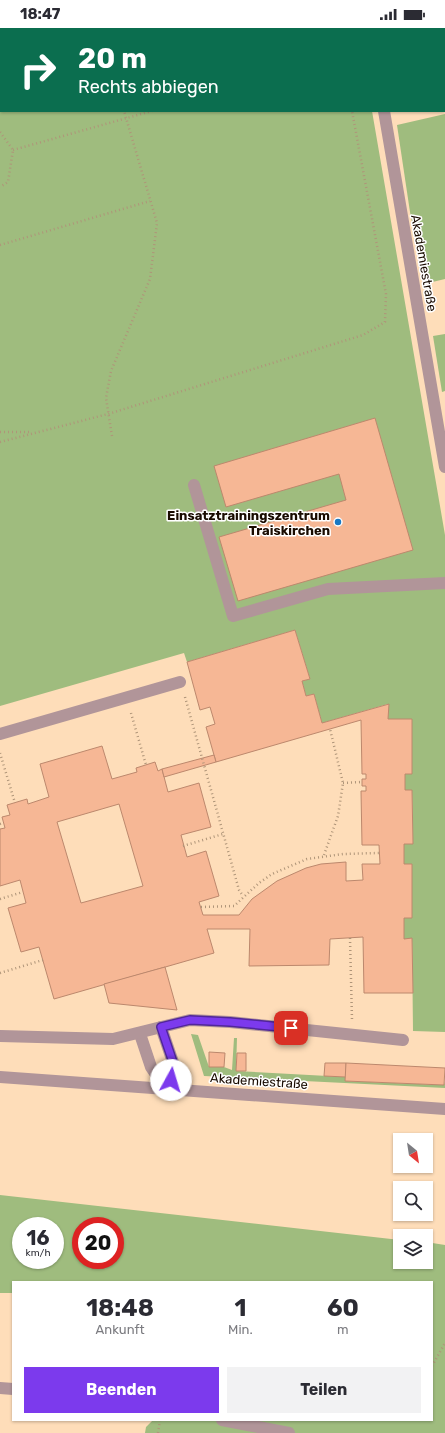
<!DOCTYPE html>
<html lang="de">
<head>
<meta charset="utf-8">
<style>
  body { margin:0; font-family:Rubik,sans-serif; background:#f2f2f3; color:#2b2b33; height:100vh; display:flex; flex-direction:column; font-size:15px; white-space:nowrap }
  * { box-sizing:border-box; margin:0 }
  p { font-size:13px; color:#7c7c81 }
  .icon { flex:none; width:22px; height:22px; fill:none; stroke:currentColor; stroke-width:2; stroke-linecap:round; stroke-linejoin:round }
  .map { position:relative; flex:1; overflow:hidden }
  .details { position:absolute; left:12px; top:1253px; width:421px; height:140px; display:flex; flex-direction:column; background:#fff; border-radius:0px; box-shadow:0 1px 3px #0004 }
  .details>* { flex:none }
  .banner { position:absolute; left:0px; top:0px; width:445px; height:84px; box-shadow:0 1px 3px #0004; background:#0b6e4f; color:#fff; overflow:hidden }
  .needle { width:26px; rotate:150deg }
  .controls { position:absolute; left:393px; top:1105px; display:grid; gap:8px }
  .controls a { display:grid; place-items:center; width:40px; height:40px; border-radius:0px; background:#fff; box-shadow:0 1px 3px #0004; font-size:20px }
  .speed { position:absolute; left:12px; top:1189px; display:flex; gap:8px; font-size:20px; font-weight:700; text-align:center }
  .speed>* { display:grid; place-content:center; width:52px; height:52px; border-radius:50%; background:#fff; box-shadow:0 1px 3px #0004; line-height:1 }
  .speed small { font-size:10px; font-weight:400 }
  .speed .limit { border:6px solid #d22; background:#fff; color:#111 }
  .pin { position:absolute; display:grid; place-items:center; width:34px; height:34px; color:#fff; margin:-17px; border-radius:8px; box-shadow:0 2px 6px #0006 }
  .me { position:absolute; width:44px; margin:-22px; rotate:6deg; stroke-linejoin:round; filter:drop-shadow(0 0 3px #0008) }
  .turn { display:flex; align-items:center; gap:14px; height:84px; padding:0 12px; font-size:18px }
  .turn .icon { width:52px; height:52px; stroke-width:2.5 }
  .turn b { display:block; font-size:28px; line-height:34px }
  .eta { display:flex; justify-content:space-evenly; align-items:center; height:68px; text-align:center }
  .eta b { font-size:24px; font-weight:700; line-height:28px }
  .cta { display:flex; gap:8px; margin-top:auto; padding:8px 12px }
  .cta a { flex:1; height:46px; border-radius:0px; background:#7c3aed; color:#fff; font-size:16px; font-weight:700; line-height:46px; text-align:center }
  .cta a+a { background:#f2f2f3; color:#2b2b33 }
  .status { display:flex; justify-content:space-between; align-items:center; height:28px; padding:0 20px; background:#fff; direction:ltr }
  .status svg { height:11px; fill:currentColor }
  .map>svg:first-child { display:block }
  .green { fill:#9fbc7e; fill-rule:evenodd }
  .building { fill:#f6b795; stroke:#bc886d; fill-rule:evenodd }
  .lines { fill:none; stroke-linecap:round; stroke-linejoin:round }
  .path { stroke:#af9579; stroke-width:2.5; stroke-dasharray:1 3; stroke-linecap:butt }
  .lane { stroke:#b19599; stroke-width:12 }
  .street { stroke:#b19599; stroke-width:12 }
  .route-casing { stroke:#51269a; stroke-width:10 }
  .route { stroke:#7c3aed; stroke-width:7 }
  .poi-dot { fill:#1878c4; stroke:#fff; stroke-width:1.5 }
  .labels { text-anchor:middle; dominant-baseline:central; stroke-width:3; stroke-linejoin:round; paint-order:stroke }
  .street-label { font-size:13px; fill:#190b00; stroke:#fff }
  .poi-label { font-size:13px; font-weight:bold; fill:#190b00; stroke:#fff; text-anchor:end }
</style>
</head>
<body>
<div class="status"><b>18:47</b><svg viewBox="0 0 49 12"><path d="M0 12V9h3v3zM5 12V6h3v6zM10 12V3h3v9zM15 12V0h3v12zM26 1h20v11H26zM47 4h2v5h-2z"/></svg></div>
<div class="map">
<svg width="445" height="1405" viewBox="0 0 445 1405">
  <rect width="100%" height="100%" fill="#feddb9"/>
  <!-- green -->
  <g class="green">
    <polygon points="0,0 357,0 1,1 1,83 372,83 445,507 445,1004 413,1003 412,911 404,911 404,890 412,890 412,837 404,836 404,816 413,816 412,762 405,762 405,746 412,745 412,691 388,691 388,676 322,695 314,666 306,668 302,653 310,651 295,602 187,634 184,625 0,678"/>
    <polygon points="445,86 445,251 424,256 410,184 397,97"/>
    <polygon points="445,306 445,363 442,364 433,308"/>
    <polygon points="191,1006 198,1007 209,1039 224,1039 232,1042 234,1010 237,1010 236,1043 346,1049 346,1053 444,1057 445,1053 445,1060 204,1048"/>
    <path d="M0,1167L400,1212V1234H426V1214L445,1217V1405H145L146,1399L153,1392H432V1254H13V1265H0ZM21,1198H55V1232H21ZM81,1198H115V1232H81Z"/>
  </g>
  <!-- building -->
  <g class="building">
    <polygon points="375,390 413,522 238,573 219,509 346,472 339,446 226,479 214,438"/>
    <path d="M295,602L310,651L302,653L306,668L314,666L322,695L389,676L388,691H412V746H405V762H412L413,816H404V836H412V890H404V911L412,910L413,965H364L363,909L330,911L329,937L249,938L250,901H207L214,925L54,971L39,919L21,924L8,880L26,875L20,852L0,858V801L5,800L2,789L10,787L7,777L27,771L28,776L49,769L40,736L102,718L112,751L137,744L136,740L155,734L158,743L162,741L168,764L199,755L211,799L181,807L187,829L206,823L219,868L199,874L203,887H239L252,871L277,853L306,840L321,836L346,834V853L363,852L362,836H380L379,817H362L361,763H366V758H362V751H366V746H362L361,692L216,734L206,699L215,696L210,679L200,682L187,634ZM119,776L143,858L81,875L57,794Z"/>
    <polygon points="214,727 216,734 164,749 162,741"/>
    <polygon points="165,939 177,982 109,975 104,956"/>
    <polygon points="209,1024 225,1025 224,1039 209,1039"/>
    <polygon points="237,1025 246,1025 246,1043 236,1043"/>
    <polygon points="325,1035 346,1035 346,1049 324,1048"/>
    <polygon points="346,1035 445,1040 444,1057 345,1053"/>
  </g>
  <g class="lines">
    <!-- path -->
    <g class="path">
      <polyline points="98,0 99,1"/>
      <polyline points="336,0 337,1"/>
      <polyline points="108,1 111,0"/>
      <polyline points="0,32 1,31"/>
      <polyline points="0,104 13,122 8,154 0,159"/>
      <polyline points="13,122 152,83"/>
      <polyline points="0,217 150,173"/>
      <polyline points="0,404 31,404"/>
      <polyline points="112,408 106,370 111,343 150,251 157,195 124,83"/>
      <polyline points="0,414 108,386 363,307 385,294 386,266 352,83"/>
      <polyline points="185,669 239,862 243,868"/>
      <polyline points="131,685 146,737"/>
      <polyline points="0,725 15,775"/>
      <polyline points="343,755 362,754"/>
      <polyline points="0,796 3,795"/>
      <polyline points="183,818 223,806"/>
      <polyline points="324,827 338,788 343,755 330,701"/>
      <polyline points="0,871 23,864"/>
      <polyline points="201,879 234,878 259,855 272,846 307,831 343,826 379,825"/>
      <polyline points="350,910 352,992"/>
      <polyline points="0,945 43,932"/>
      <polyline points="432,1338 445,1315"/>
      <polyline points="158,1405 160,1392"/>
    </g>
    <!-- lane -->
    <g class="lane">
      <polyline points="194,457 233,588 328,561 445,555"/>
      <polyline points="0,706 180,654"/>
      <polyline points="140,1006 151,1039 166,1061 176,1043 161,999"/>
      <polyline points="0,1008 113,1011 190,992 230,994 403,1012"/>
      <polyline points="0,1360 13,1361"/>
      <polyline points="222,1392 289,1405"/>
    </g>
    <!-- street -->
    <g class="street">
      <polyline points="370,0 370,1"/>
      <polyline points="384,83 445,439"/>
      <polyline points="0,1049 445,1081"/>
    </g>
  </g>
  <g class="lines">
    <!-- route casing -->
    <g class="route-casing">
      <polyline id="route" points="171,1052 176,1043 161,999 190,992 230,994 291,1000"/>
    </g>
    <!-- route -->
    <use href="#route" class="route"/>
  </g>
  <!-- markers -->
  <circle class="poi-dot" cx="338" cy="494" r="4"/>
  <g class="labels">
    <!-- street labels -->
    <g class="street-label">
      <text transform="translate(424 235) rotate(80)">Akademiestraße</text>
      <text transform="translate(259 1053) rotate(4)">Akademiestraße</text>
    </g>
    <!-- poi labels -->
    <g class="poi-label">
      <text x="330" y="487">Einsatztrainingszentrum<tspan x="330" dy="15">Traiskirchen</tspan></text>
    </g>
  </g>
</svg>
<div class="controls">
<a><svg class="needle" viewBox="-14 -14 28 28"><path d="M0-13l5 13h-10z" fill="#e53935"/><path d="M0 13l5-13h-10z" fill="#7c7c81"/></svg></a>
<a><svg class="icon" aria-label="search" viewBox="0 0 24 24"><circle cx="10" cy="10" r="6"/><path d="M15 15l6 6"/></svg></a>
<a><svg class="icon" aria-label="layers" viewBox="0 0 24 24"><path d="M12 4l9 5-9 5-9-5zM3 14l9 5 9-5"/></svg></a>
</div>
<div class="speed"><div>16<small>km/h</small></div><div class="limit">20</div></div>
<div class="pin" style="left:291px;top:1000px;background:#d93025"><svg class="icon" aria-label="arrive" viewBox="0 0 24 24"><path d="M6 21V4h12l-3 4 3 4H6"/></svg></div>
<svg class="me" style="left:171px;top:1052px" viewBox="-20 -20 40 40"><circle r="19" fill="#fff"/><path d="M0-13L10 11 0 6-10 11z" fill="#7c3aed"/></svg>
<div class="banner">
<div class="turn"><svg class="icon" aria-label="right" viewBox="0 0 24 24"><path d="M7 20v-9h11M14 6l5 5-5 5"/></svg><div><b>20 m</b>Rechts abbiegen</div></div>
</div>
<section class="details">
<div class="eta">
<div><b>18:48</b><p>Ankunft</p></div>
<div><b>1</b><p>Min.</p></div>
<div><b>60</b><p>m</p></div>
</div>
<div class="cta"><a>Beenden</a><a>Teilen</a></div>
</section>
</div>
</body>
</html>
